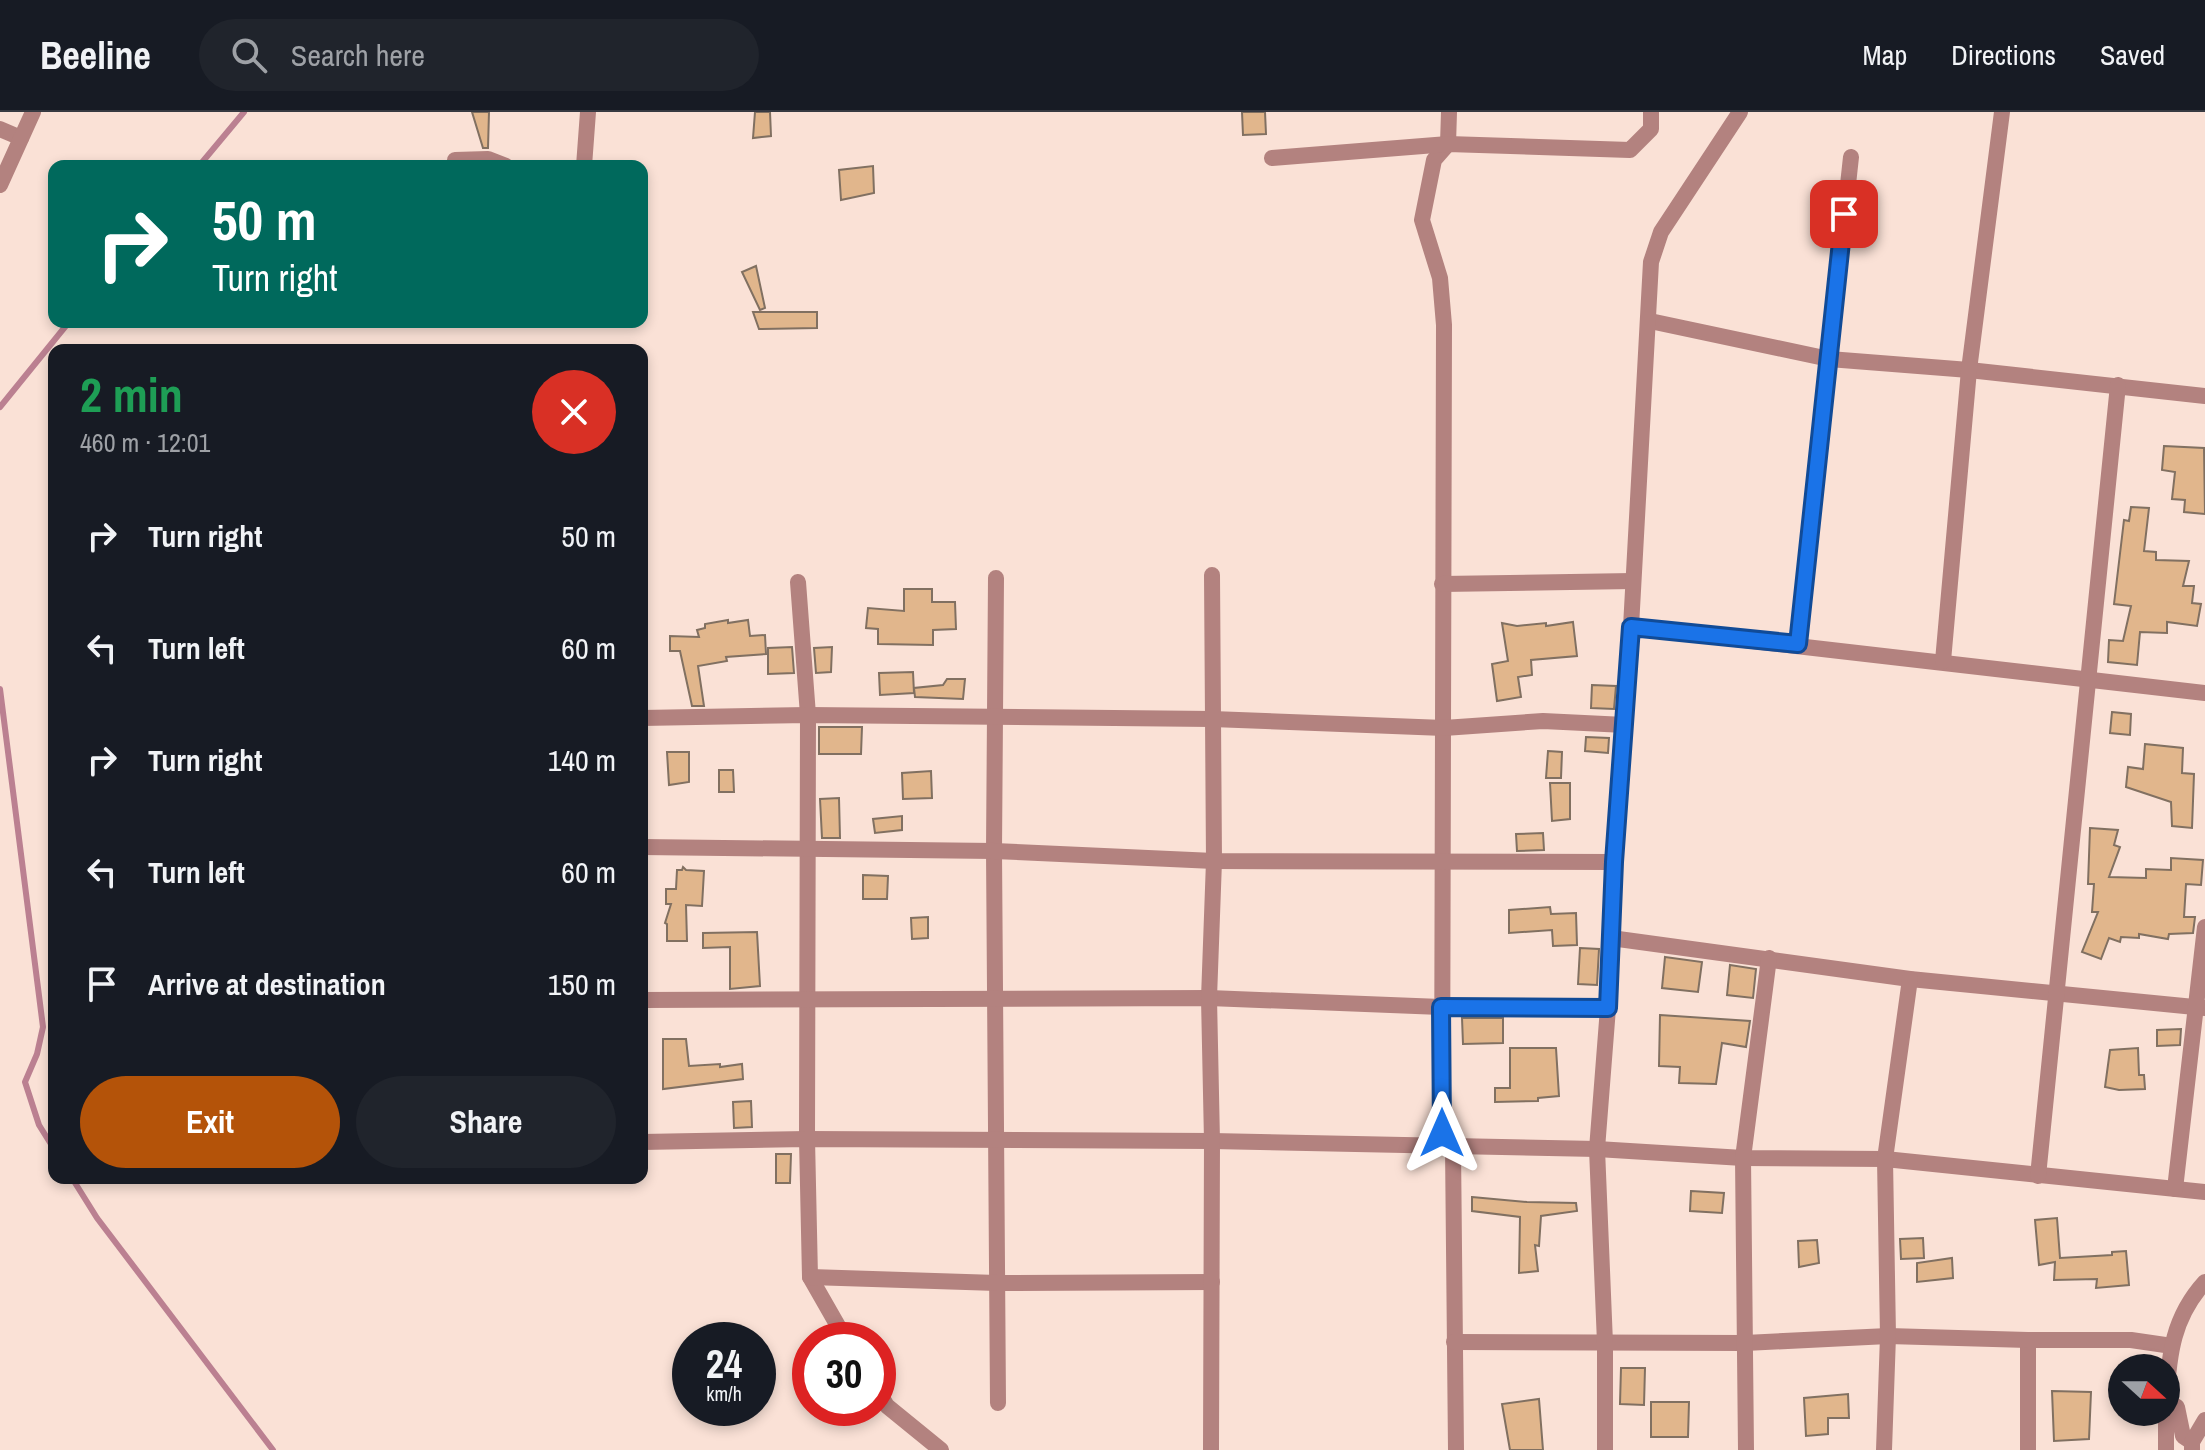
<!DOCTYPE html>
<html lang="en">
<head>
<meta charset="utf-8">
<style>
  body { margin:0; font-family:"Archivo Narrow",sans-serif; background:#20242c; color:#f1f3f6; height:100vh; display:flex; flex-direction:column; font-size:30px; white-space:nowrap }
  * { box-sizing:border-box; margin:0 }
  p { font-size:26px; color:#9ea1a6 }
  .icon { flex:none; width:44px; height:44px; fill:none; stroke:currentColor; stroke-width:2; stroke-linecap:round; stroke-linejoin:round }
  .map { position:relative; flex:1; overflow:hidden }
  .sheet { position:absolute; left:48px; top:232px; width:600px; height:840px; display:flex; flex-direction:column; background:#171b24; border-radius:16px; box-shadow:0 4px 12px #0003 }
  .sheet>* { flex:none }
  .top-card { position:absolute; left:48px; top:48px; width:600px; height:168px; border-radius:16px; box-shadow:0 4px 12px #0003; background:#00695c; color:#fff; overflow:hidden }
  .needle { width:52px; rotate:111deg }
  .buttons { position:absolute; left:2108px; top:1242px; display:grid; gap:16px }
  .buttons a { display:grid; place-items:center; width:72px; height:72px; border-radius:50%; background:#171b24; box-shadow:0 4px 12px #0003; font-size:40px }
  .speed { position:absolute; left:672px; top:1210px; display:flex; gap:16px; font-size:40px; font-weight:700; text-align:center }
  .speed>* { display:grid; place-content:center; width:104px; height:104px; border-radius:50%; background:#171b24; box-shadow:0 4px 12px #0003; line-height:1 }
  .speed small { font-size:20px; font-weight:400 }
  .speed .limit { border:12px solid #d22; background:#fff; color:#111 }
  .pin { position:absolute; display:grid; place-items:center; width:68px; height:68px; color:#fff; margin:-34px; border-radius:16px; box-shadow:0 4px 12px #0006 }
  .me { position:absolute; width:88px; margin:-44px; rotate:0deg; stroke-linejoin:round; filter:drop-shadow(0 0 6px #0008) }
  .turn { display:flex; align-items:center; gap:28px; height:168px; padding:0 32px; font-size:36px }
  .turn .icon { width:104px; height:104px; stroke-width:2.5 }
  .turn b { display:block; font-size:56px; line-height:68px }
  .round { display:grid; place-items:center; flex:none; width:84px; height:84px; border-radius:42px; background:#20242c }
  .headline { display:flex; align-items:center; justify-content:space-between; height:136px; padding:0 32px }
  h1 { font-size:48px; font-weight:700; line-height:60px; color:#1e9e55 }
  .action { display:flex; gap:16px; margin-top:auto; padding:16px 32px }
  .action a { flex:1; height:92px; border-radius:48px; background:#b45309; color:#fff; font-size:32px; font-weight:700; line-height:92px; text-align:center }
  .action a+a { background:#20242c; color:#f1f3f6 }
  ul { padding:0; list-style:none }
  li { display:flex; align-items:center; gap:24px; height:112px; padding:0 32px }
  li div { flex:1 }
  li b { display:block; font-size:30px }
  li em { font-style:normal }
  header { display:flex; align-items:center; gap:48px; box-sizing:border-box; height:112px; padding:0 40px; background:#171b24; border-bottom:2px solid #363941 }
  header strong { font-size:38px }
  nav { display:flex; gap:44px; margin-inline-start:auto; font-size:28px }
  .search { width:560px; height:72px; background:#20242c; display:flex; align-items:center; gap:20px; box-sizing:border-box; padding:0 28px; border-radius:44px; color:#9ea1a6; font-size:30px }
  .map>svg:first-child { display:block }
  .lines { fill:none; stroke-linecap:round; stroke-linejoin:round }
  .stream { stroke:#bb8091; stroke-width:6 }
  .building { fill:#e1b68c; stroke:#817061; stroke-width:2 }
  .minor { stroke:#b3827f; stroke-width:16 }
  .route-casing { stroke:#114b97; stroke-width:20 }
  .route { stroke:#1a73e8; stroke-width:14 }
</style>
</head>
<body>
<header>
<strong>Beeline</strong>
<div class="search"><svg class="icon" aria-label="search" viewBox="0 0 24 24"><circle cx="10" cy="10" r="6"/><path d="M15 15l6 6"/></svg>Search here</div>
<nav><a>Map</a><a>Directions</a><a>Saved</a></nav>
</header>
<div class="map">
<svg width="2205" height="1338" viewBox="0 0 2205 1338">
  <rect width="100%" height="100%" fill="#fae1d6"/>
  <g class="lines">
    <!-- stream -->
    <g class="stream">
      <polyline points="199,54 244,0"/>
      <polyline points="0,295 69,210"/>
      <polyline points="0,577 43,915 37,942 25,970 39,1013 54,1037"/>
      <polyline points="72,1066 97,1106 273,1338"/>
    </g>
  </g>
  <!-- building -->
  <g class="building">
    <polygon points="472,0 489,0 488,36 483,36"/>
    <polygon points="755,0 770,0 771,24 753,26"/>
    <polygon points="1242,0 1265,0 1266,22 1243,23"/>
    <polygon points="873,54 874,81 841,88 839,58"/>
    <polygon points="756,154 765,196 760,198 742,160"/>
    <polygon points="753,200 817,200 817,216 759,217"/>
    <polygon points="2164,334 2204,336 2205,402 2184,400 2185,388 2172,387 2175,360 2162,358"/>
    <polygon points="2131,395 2149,396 2144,439 2156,440 2156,448 2189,449 2183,474 2194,474 2192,491 2201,492 2197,514 2167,510 2167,521 2140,520 2137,553 2108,550 2109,528 2123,529 2131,494 2114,492 2124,408 2129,409"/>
    <polygon points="904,477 932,477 932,490 955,490 956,517 933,518 933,533 878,532 878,517 866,516 868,496 904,499"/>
    <polygon points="728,508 728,511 748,508 750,524 765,523 766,542 726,545 727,549 698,554 704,594 692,594 680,539 670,539 670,524 699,525 697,518 705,516 705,512"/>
    <polygon points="1573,510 1577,544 1531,548 1532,563 1518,565 1521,585 1497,589 1492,552 1508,549 1502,511 1517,514 1546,511 1546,514"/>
    <polygon points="792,535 794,561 768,562 768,536"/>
    <polygon points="832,535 831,560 816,561 814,536"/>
    <polygon points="913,560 914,581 880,583 879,561"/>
    <polygon points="947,567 965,567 963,587 915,585 914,576 943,573"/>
    <polygon points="1592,573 1616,574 1614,597 1591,596"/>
    <polygon points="2112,600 2131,602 2130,623 2110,621"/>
    <polygon points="819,615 862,615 861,642 819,642"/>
    <polygon points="1586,625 1609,626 1608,641 1585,639"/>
    <polygon points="2145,632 2183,636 2182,661 2194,662 2192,716 2172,714 2171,690 2126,675 2128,655 2143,657"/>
    <polygon points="1548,639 1562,640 1561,666 1546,666"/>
    <polygon points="667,640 689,640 689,670 669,673"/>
    <polygon points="719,658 733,658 734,680 719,680"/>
    <polygon points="931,659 932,686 903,687 902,661"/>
    <polygon points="1550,671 1570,671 1570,707 1552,709"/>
    <polygon points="839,686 840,726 822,726 820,687"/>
    <polygon points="902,704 902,718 875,721 873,707"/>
    <polygon points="2090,716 2118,718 2114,733 2120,735 2109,765 2146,766 2146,757 2171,758 2171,746 2203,748 2201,773 2186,772 2184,805 2195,805 2193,821 2169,822 2168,827 2139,822 2139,826 2121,825 2120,830 2109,826 2101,847 2082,840 2098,800 2092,800 2094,772 2088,772"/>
    <polygon points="1543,721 1544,738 1517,739 1516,722"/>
    <polygon points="683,755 686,758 704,759 702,794 686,793 687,829 667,829 667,812 665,811 671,792 666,792 666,777 676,777 677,758 682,758"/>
    <polygon points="863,763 888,764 887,787 863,787"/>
    <polygon points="1550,795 1551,802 1576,801 1577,833 1553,834 1552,818 1509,821 1509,798"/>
    <polygon points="928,805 928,826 912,827 911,806"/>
    <polygon points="757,820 760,874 730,877 730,835 703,836 703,821"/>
    <polygon points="1580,836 1599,837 1597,873 1578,872"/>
    <polygon points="1665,845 1702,850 1698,880 1662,876"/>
    <polygon points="1730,853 1756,857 1753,886 1727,883"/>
    <polygon points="1660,903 1750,909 1746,935 1722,931 1716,972 1679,971 1680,955 1659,954"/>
    <polygon points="1462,906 1503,906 1503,931 1463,932"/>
    <polygon points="2181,917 2180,933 2157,934 2157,918"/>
    <polygon points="663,927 686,927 689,954 720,952 720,955 742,952 743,967 663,977"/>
    <polygon points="1510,936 1556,936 1559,984 1538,986 1538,989 1495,990 1495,976 1510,976"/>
    <polygon points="2138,936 2139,963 2144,963 2145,977 2119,978 2105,975 2110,938"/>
    <polygon points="751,989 752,1015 734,1016 733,990"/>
    <polygon points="776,1042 791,1042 790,1071 776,1071"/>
    <polygon points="1691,1079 1724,1081 1722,1101 1690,1099"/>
    <polygon points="1472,1085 1527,1090 1576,1091 1577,1099 1541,1104 1539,1134 1535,1133 1538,1159 1519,1161 1520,1105 1472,1099"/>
    <polygon points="2057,1106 2060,1146 2112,1143 2112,1140 2126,1139 2129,1173 2096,1176 2097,1167 2054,1168 2055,1150 2039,1153 2035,1108"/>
    <polygon points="1923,1126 1924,1146 1901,1147 1900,1127"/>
    <polygon points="1817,1128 1819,1151 1799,1155 1798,1129"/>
    <polygon points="1952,1146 1953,1166 1917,1170 1917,1151"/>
    <polygon points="1621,1256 1645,1256 1644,1293 1620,1292"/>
    <polygon points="2052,1279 2091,1280 2089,1327 2054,1329"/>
    <polygon points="1848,1282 1849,1306 1828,1306 1828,1322 1806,1324 1804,1286"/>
    <polygon points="1539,1287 1543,1338 1510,1338 1502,1292"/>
    <polygon points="1651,1290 1689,1290 1688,1325 1651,1325"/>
  </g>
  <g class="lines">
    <!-- minor -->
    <g class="minor">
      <polyline points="1449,0 1448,32 1434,48 1422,108 1440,166 1444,213 1442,1021 1453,1035 1456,1338"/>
      <polyline points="0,17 21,26"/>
      <polyline points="1272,46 1448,32 1630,38 1651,17 1651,0"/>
      <polyline points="455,48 488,47 506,54"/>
      <polyline points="584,54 588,0"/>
      <polyline points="0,73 33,0"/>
      <polyline points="1650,209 1829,247 1969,258 2205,284"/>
      <polyline points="996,466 994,739 998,1291"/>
      <polyline points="798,470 808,603 807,1027 810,1165 846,1228"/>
      <polyline points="1442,472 1633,469"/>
      <polyline points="1631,515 2205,581"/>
      <polyline points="1798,532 1851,45"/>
      <polyline points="1943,549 1969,258 2002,0"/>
      <polyline points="642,606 808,603 1212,607 1444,616 1543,609 1625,613"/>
      <polyline points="642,735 994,739 1214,749 1614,750"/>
      <polyline points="1611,826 1910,867 2205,896"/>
      <polyline points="642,888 1209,886 1441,895 1608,896"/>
      <polyline points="642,1030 807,1027 1212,1029 1597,1037 1743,1046 1885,1047 2205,1080"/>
      <polyline points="2038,1064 2118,273"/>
      <polyline points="2175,1077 2205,815"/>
      <polyline points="810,1165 997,1171 1212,1170"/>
      <polyline points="2028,1228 2028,1338"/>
      <polyline points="1454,1230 1745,1231 1888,1224 2028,1228 2131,1228 2172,1234"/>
      <polyline points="878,1279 887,1294 941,1338"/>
      <path d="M2166,1288C2169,1242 2173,1205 2205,1170"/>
      <polyline points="2166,1288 2177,1295 2183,1324 2192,1330"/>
      <polyline points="2166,1294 2166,1338"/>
      <polyline points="1211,1338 1212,1029 1209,886 1214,749 1212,463"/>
      <polyline points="1605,1338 1605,1231 1597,1037 1608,896 1614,750 1631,515 1651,150 1661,120 1740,0"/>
      <polyline points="1746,1338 1743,1046 1769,846"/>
      <polyline points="1884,1338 1888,1224 1885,1047 1910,867"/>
      <polyline points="2192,1338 2192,1330 2205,1308"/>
    </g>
  </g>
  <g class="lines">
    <!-- route casing -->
    <g class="route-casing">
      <polyline id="route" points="1442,1021 1441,895 1608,896 1614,750 1631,515 1798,532 1844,102"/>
    </g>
    <!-- route -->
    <use href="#route" class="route"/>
  </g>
</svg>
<div class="buttons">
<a><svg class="needle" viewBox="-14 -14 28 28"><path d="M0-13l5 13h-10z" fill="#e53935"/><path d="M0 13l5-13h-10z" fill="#9ea1a6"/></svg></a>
</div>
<div class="speed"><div>24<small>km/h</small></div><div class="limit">30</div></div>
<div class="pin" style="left:1844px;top:102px;background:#d93025"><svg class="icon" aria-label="arrive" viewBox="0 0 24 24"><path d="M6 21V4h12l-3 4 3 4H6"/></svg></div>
<svg class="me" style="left:1442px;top:1021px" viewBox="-20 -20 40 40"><path d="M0-17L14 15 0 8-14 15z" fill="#1a73e8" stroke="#fff" stroke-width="4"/></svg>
<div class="top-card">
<div class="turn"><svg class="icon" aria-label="right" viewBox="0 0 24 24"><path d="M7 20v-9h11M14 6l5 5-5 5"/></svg><div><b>50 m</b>Turn right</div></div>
</div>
<section class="sheet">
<div class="headline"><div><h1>2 min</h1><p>460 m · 12:01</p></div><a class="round" style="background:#d93025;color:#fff"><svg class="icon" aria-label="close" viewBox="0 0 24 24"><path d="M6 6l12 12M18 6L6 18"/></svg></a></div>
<ul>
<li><svg class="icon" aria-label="right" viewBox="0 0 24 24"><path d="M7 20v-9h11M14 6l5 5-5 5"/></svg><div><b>Turn right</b></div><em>50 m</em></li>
<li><svg class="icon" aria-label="left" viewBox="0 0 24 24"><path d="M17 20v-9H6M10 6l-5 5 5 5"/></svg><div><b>Turn left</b></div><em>60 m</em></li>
<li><svg class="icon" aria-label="right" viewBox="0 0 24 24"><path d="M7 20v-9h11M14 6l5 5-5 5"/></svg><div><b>Turn right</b></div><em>140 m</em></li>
<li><svg class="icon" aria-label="left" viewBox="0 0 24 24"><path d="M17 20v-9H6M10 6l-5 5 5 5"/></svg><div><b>Turn left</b></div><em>60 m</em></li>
<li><svg class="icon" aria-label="arrive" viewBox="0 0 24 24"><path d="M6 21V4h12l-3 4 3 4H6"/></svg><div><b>Arrive at destination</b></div><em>150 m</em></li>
</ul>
<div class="action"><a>Exit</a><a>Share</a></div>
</section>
</div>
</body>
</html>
